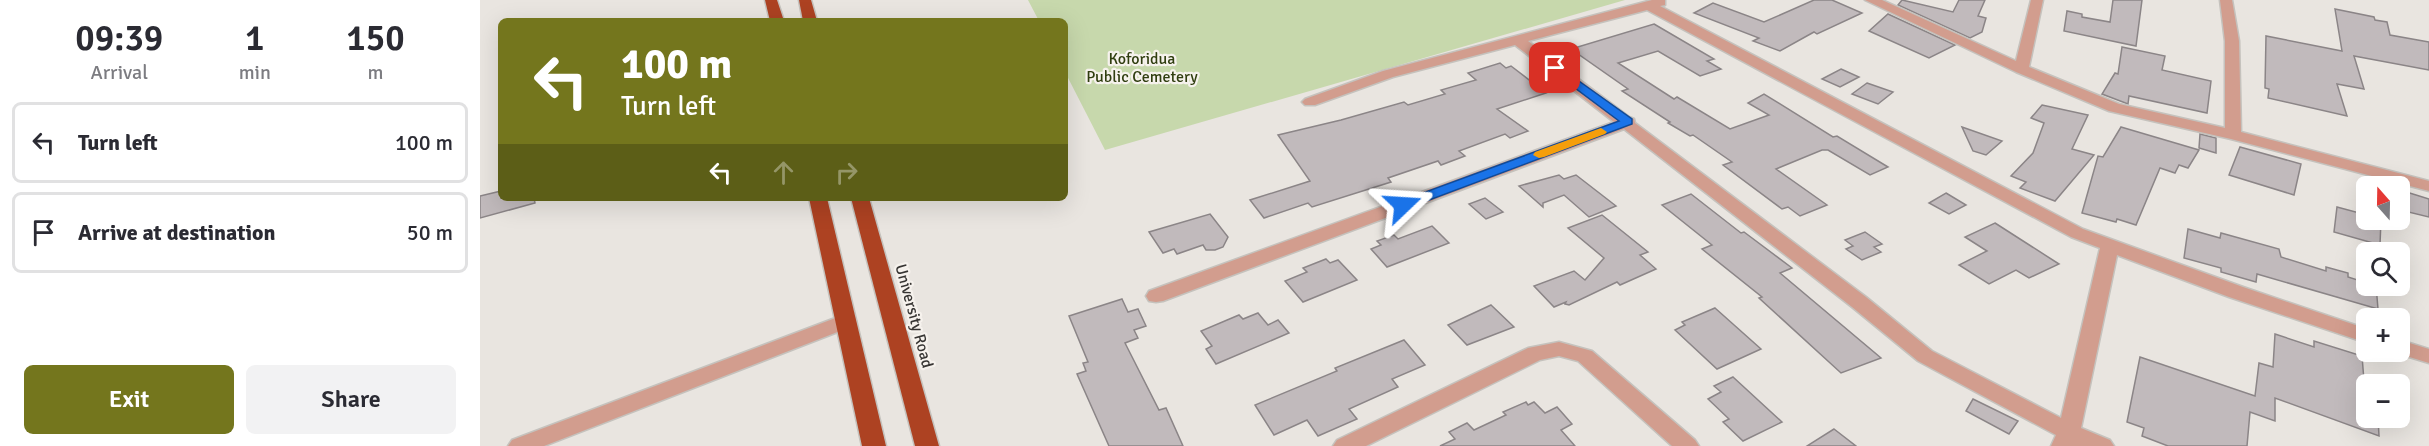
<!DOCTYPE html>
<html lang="en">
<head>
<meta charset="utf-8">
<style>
  body { margin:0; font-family:Signika,sans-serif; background:#f2f2f3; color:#2b2b33; height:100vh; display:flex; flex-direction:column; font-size:22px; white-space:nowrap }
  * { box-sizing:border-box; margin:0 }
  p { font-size:20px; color:#7c7c81 }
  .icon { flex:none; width:33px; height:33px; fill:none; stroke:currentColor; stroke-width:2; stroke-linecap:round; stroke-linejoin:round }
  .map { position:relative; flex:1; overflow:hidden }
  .sheet { display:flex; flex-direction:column; background:#fff; width:480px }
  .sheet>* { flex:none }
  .hud { position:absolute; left:18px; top:18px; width:570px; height:183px; border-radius:9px; box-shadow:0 6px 24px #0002; background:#74761d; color:#fff; overflow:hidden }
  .needle { width:39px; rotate:340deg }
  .tools { position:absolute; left:1876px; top:176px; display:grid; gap:12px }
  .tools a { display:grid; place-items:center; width:54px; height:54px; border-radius:9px; background:#fff; box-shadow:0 6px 24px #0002; font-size:30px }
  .pin { position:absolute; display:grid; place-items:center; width:51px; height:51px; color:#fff; margin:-26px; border-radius:12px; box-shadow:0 3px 9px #0006 }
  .me { position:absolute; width:66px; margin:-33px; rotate:70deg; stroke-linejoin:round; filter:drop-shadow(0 0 4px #0008) }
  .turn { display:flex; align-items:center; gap:21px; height:126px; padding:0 24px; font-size:27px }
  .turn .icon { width:78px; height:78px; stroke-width:2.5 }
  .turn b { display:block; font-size:42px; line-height:51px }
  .lanes { display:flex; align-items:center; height:57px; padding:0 24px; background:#0003; justify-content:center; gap:30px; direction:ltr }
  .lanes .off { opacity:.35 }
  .eta { display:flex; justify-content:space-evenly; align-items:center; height:102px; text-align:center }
  .eta b { font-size:36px; font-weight:600; line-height:42px }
  .action { display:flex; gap:12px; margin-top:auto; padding:12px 24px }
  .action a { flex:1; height:69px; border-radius:9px; background:#74761d; color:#fff; font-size:24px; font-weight:600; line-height:69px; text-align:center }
  .action a+a { background:#f2f2f3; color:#2b2b33 }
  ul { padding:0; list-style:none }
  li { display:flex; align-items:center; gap:18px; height:81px; margin:0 12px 9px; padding:0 12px; border:3px solid #e1e1e2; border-radius:9px }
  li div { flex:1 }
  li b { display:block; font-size:22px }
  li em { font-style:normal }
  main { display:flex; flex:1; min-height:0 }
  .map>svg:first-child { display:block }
  .green { fill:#c7d8ac }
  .building { fill:#c1babc; stroke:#8b8587; stroke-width:1.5 }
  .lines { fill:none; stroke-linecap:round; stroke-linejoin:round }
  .minor-casing { stroke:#c5c2bd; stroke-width:3 }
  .highway-casing { stroke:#c5c2bd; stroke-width:3 }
  .minor { fill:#d29d8e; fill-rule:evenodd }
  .highway { fill:#ad4222; fill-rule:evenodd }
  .route { fill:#1a73e8; stroke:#114b97; stroke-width:1.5 }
  .slow { fill:#f59e0b }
  .labels { text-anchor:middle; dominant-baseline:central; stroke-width:4.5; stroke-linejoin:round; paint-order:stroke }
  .park-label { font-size:16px; fill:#303e10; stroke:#f6f2ed }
  .street-label { font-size:16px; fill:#373533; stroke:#f6f2ed }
</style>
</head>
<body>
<main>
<section class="sheet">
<div class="eta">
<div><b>09:39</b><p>Arrival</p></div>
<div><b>1</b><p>min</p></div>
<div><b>150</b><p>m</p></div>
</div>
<ul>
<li><svg class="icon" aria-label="left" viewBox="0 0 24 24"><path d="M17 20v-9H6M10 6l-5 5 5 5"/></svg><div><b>Turn left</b></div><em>100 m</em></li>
<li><svg class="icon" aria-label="arrive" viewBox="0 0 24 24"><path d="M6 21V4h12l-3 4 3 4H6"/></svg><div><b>Arrive at destination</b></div><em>50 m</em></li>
</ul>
<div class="action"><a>Exit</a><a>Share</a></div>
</section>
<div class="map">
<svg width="1949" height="446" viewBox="0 0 1949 446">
  <rect width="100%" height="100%" fill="#e9e5e0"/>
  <!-- green -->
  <polygon class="green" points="548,0 1145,0 625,150 585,72 585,21 559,21"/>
  <!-- building -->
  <g class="building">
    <polygon points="1334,0 1352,0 1382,13 1337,34 1334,32 1300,51 1273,41 1279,38 1214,13 1233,3 1284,22"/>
    <polygon points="1422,0 1473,12 1479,0 1505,0 1498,16 1506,18 1502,32 1490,38 1418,5"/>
    <polygon points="1633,0 1662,0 1656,46 1584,31 1587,11 1602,14 1602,17 1630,22"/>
    <polygon points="1855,9 1894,17 1895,20 1907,22 1910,35 1949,42 1949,70 1874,56 1884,89 1857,84 1867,116 1788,98 1789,89 1785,88 1786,36 1862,51"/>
    <polygon points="1408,14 1475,45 1449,58 1389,31"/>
    <polygon points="1174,24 1234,59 1227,61 1241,69 1220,76 1178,51 1138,63 1194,99 1197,97 1250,129 1289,115 1268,103 1284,94 1353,137 1357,136 1408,167 1390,175 1348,150 1342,150 1296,169 1347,205 1320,216 1308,207 1302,209 1243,165 1252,162 1213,135 1210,136 1188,123 1190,122 1142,91 1148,89 1091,49"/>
    <polygon points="1642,47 1685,56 1682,70 1731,81 1727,113 1649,96 1648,104 1622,94 1635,73 1638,74"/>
    <polygon points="1020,63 1026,68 1031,66 1066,93 1017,109 1048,131 1030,138 1025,134 979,151 985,156 961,165 958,161 908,178 911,182 832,207 828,203 784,218 770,200 830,181 798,135 861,120 924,102 928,105 965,94 961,90 996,80 988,73"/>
    <polygon points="1361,69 1379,77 1360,87 1342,79"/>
    <polygon points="1387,83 1413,92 1398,104 1372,94"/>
    <polygon points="1562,105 1608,115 1592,149 1614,155 1575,201 1540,188 1546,182 1531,176 1553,153 1564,123 1551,118"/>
    <polygon points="1482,127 1522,141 1506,155 1493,151"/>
    <polygon points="1641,127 1719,150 1708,168 1699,165 1695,173 1680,168 1656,225 1637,219 1636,222 1602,213 1618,156 1623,157"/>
    <polygon points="1720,134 1736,138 1736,153 1719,148"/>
    <polygon points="1760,147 1821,164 1814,195 1749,175"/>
    <polygon points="1079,175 1084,179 1096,175 1136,206 1109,217 1084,195 1063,203 1063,207 1039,186"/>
    <polygon points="1920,190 1949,199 1949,217 1920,210"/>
    <polygon points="21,191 21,198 54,198 55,203 0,218 0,196"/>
    <polygon points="1466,193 1486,205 1469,214 1449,203"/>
    <polygon points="1211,194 1261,233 1264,232 1312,268 1300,273 1401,358 1361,373 1279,298 1282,297 1222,249 1232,245 1182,205"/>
    <polygon points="1005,198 1023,212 1006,219 989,204"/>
    <polygon points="1857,207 1887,215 1887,219 1901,219 1900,245 1854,232"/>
    <polygon points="730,214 748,237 743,247 735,250 726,250 723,245 697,254 694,249 683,253 669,232"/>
    <polygon points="1122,215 1168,252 1160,255 1176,269 1140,285 1137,282 1089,305 1085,304 1086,302 1074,307 1054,286 1094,271 1105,280 1124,258 1088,228"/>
    <polygon points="1515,223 1579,264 1549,278 1536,270 1509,284 1479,265 1507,251 1485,237"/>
    <polygon points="952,226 969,243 907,267 891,249 901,245 897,241 914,235 918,239"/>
    <polygon points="1708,229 1740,238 1741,233 1799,249 1801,257 1846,271 1846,267 1868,273 1868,277 1887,283 1887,285 1896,285 1898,309 1777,274 1776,282 1741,272 1741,268 1704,258"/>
    <polygon points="1385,232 1402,244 1394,247 1401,252 1382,260 1366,249 1373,246 1365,240"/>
    <polygon points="846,259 850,263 858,260 877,280 823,302 805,281 827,272 823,268"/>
    <polygon points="642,299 648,312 658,309 666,326 654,330 658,338 645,343 679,410 686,408 703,446 629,446 597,374 606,371 603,363 608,362 589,316"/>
    <polygon points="1011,305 1034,327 987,345 968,325"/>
    <polygon points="1235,308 1281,349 1237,369 1195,330 1205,325 1202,322"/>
    <polygon points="778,313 788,325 798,320 809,333 736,364 726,349 732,346 721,331 759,315 763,319"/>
    <polygon points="1795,334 1834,347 1834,341 1882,356 1887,417 1898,417 1899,436 1795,398 1795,421 1770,412 1767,446 1688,446 1662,436 1664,428 1647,422 1660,357 1775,396 1779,363 1793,367"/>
    <polygon points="924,340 945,365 912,379 918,387 869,409 877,419 838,436 827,420 794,435 775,405 857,371 855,368"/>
    <polygon points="1253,377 1302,422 1263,441 1243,422 1249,419 1228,399 1241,392 1234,386"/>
    <polygon points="1493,399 1538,421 1529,434 1486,411"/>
    <polygon points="1046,402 1048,405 1054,402 1065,413 1077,407 1092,424 1081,430 1095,446 960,446 975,439 969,432 987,423 994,430 1026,415 1023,412"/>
    <polygon points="1354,429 1376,446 1327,446"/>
  </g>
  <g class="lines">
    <!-- minor casing -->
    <g class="minor-casing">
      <g id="minor">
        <path d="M1172,0H1185V5L1180,6L1603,229L1763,287L1887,329V343L1749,297L1637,255L1601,428L1630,440L1634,446H1571L1576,435L1438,361L1372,307L1144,129L683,301L676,302L669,301L666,296L669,291L1134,122L1035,45L913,77L835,105H825L822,102L825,99L903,71ZM1167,10L1591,237L1620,248L1581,418L1452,351L1386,297L1155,123L1154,119L1149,117L1048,41Z"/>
        <polygon points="1385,0 1402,0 1536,61 1551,0 1563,0 1549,67 1639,104 1745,128 1745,41 1740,0 1752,0 1759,41 1761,132 1949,181 1949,191 1751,139 1629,111 1536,72"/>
        <polygon points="366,314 373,316 376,321 373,326 64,446 28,446 32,440"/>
        <polygon points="1920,340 1949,349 1949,363 1913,352 1920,351"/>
        <polygon points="1079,342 1112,351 1215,440 1219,446 1192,446 1098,361 1079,356 1060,360 886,446 853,446 857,440 1048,348"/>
      </g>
    </g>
    <!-- highway casing -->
    <g class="highway-casing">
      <g id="highway">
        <polygon points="285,0 297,0 304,21 290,21"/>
        <polygon points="319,0 331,0 337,21 323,21"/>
        <polygon points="329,198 347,198 406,446 382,446"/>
        <polygon points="371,198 389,198 459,446 435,446"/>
      </g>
    </g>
    <!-- minor -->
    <use href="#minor" class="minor"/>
    <!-- highway -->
    <use href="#highway" class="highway"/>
  </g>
  <!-- route -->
  <polygon class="route" points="1075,64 1152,119 1152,124 928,208 918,208 916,205 918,202 1139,121 1071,70 1071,65"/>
  <!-- slow -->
  <polygon class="slow" points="1121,128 1127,132 1125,134 1064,157 1059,158 1053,155 1055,152"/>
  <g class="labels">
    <!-- park labels -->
    <g class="park-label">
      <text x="662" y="59">Koforidua<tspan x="662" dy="18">Public Cemetery</tspan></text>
    </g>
    <!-- street labels -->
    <g class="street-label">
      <text transform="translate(434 316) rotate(75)">University Road</text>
    </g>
  </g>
</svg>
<div class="tools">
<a><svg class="needle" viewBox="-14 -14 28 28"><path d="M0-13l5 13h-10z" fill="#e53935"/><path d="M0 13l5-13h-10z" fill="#7c7c81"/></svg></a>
<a><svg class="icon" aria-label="search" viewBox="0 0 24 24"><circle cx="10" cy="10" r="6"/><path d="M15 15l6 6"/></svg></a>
<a>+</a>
<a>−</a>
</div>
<div class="pin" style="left:1075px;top:68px;background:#d93025"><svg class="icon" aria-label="arrive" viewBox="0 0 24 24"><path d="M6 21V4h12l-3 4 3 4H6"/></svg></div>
<svg class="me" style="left:923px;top:205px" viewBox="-20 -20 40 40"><path d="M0-17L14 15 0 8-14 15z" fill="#1a73e8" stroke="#fff" stroke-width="4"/></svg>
<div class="hud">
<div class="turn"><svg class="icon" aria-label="left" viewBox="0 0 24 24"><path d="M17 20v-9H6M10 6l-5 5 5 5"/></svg><div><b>100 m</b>Turn left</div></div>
<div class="lanes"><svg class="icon" aria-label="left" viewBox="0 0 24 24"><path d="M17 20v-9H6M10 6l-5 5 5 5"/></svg><svg class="icon off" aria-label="ahead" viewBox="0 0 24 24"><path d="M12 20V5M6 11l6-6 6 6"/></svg><svg class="icon off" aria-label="right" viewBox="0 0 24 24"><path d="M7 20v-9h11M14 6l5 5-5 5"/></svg></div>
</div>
</div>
</main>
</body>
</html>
